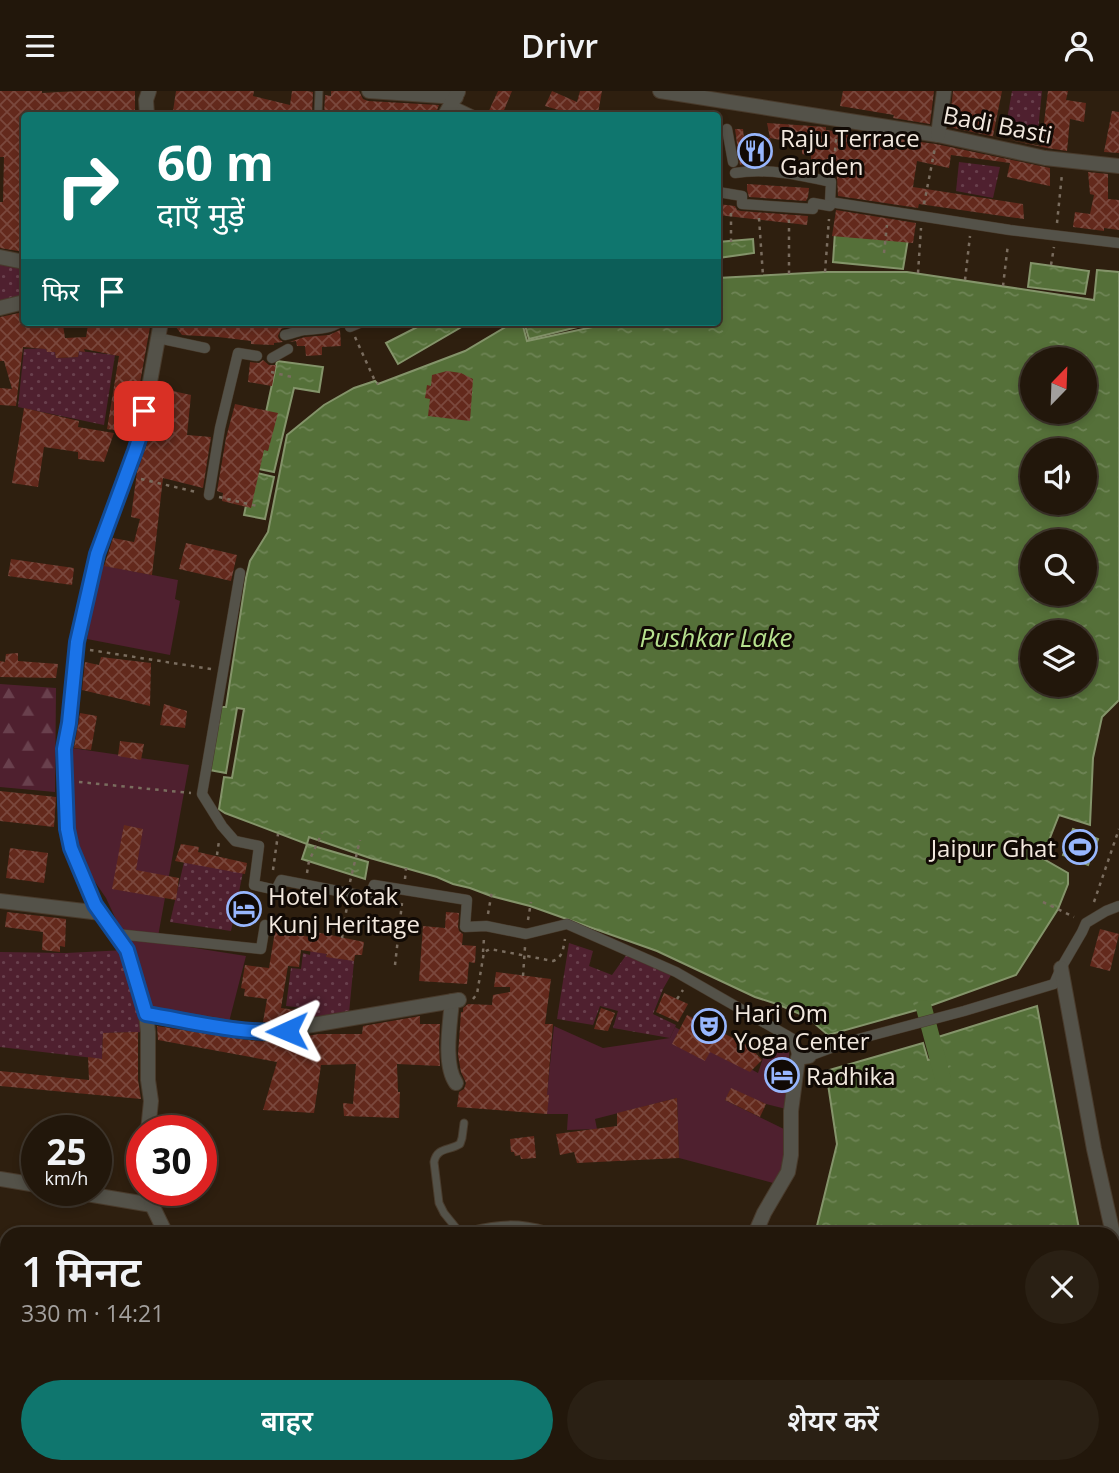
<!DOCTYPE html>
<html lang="hi">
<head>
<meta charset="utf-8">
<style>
  body { margin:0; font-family:"Open Sans","Noto Sans Devanagari",sans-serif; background:#2a2014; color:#f1f3f6; height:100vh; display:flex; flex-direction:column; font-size:26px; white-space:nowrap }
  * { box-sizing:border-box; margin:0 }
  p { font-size:23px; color:#a29f9d }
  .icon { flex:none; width:38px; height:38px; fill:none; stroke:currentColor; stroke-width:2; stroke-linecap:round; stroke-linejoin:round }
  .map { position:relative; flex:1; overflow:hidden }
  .drawer { position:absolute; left:0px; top:1136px; width:1120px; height:247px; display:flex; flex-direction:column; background:#22170b; border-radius:21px 21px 0 0; box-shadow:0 4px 10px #0003,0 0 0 2px #3f362c }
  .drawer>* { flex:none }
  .top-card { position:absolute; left:21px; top:21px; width:700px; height:214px; border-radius:7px; box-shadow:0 4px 10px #0003,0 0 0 2px #3f362c; background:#0f766e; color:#fff; overflow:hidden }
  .needle { width:46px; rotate:23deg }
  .buttons { position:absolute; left:1020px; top:256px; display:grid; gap:14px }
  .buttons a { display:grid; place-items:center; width:77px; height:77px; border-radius:50%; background:#22170b; box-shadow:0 4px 10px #0003,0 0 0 2px #3f362c; font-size:35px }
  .speed { position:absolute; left:21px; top:1024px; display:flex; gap:14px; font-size:35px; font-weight:700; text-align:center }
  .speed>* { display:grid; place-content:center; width:91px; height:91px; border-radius:50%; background:#22170b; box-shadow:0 4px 10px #0003,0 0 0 2px #3f362c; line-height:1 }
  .speed small { font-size:18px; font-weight:400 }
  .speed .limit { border:10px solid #d22; background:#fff; color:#111 }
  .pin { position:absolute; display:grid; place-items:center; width:60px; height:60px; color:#fff; margin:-30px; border-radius:14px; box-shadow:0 4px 10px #0006 }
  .me { position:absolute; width:77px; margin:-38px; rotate:269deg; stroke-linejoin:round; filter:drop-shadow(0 0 5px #0008) }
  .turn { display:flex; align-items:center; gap:24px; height:147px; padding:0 21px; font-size:32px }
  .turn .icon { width:91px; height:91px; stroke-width:2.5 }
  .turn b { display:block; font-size:49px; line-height:60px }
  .then { display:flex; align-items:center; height:66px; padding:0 21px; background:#0003; gap:14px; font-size:26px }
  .round { display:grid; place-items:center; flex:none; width:74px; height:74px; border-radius:37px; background:#2a2014 }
  .head { display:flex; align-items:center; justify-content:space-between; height:119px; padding:0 21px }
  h1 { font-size:42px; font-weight:600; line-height:52px }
  .primary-button { display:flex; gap:14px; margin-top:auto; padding:14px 21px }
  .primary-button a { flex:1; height:80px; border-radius:42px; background:#0f766e; color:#fff; font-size:28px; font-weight:600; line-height:80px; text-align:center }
  .primary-button a+a { background:#2a2014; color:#f1f3f6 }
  header { display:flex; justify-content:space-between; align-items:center; height:91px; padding:0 21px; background:#22170b; font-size:32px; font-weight:600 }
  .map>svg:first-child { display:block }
  .grass { fill:url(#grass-dots) }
  .forest { fill:url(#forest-firs) }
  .garden { fill:#4f202f }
  .water { fill:url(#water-ripples); stroke:#84946a; stroke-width:2; fill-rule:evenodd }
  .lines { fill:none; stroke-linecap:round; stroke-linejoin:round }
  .stream { stroke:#84946a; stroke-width:4.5 }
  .canal { stroke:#557039; stroke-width:16 }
  .building { fill:url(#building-cross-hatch) }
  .service-casing { stroke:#493b2c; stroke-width:9 }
  .pedestrian-casing { stroke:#493b2c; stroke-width:11 }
  .minor-casing { stroke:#493b2c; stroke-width:16 }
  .path { stroke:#7a6d5f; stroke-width:2.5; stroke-dasharray:3.5 5; stroke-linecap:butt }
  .service { stroke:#545249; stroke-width:7 }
  .pedestrian { stroke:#545249; stroke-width:10 }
  .minor { stroke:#545249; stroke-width:14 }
  .route-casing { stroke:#114b97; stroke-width:18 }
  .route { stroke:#1a73e8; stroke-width:12 }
  .labels { text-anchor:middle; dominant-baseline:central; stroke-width:6; stroke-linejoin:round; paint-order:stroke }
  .street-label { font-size:24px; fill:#f2e8de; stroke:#110a05 }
  .poi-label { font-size:24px; fill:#f2e8de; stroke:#110a05; text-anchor:start }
  .water-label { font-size:26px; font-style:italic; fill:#b6e08e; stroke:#110a05 }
</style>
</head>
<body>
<header><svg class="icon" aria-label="menu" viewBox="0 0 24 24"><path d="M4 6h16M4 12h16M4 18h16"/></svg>Drivr<svg class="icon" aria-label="person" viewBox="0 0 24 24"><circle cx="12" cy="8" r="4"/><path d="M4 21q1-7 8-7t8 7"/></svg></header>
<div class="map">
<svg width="1119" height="1382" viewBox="0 0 1119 1382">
  <defs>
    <pattern id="grass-dots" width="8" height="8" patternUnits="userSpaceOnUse" patternTransform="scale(1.75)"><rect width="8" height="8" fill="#4f202f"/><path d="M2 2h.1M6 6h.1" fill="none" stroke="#69404d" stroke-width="1.8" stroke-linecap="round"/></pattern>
    <pattern id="forest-firs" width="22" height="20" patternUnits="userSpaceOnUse" patternTransform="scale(1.75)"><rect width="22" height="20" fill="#4f202f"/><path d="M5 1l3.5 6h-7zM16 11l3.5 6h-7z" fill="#69404d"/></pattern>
    <pattern id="water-ripples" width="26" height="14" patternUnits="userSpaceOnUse" patternTransform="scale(1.75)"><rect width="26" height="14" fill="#557039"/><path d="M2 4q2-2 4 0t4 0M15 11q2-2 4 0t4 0" fill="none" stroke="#6e8455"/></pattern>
    <pattern id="building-cross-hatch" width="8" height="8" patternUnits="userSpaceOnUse" patternTransform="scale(1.75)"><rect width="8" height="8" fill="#63291c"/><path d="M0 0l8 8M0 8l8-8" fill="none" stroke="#7a483d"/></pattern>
  </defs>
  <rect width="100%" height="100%" fill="#2e1f0f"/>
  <!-- grass -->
  <g class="grass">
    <polygon points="1012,0 1042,0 1037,49 1005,40"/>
    <polygon points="959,71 1000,76 993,107 956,100"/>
    <polygon points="0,166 24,171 24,209 0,212"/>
    <polygon points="46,257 55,261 56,267 78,266 79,260 115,264 104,334 18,316 24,258"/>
    <polygon points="184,771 243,781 231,840 170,831"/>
    <polygon points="569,852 593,860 589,875 612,884 627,863 671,884 663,898 653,923 676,934 670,947 613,937 618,920 600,915 593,934 557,928"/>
    <polygon points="311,856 327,862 326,865 354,870 349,922 302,930 304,917 286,915 291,877 301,878 303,862 310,864"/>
    <polygon points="126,859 146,941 103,942 102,968 0,956 0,861 66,862"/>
  </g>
  <!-- forest -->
  <polygon class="forest" points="0,593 56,597 55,701 0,696"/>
  <!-- garden -->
  <g class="garden">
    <polygon points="101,474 178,489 175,508 180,510 170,564 87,548"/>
    <polygon points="65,656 189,674 157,851 246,865 229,931 147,921 133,865 106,807 63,744"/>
    <polygon points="554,935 603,957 670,947 675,936 758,982 770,946 789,953 790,1019 766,1013 731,998 725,1009 788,1040 786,1081 777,1093 679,1067 677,1007 595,1028 597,1038 567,1039 568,1023 547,1023 547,1002"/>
  </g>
  <!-- water -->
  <g class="water">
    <polygon points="835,141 908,148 903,178 833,171"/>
    <polygon points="753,148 754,162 718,167 718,151"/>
    <polygon points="1031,172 1089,180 1085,203 1028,196"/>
    <path d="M1097,179L1119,181V609L1102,626L1093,667L1090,734L1059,724L1042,767L1068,782V793L1058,818L1016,884L924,917L828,944L807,926L777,913L755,906L657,860L530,815L491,805L470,797L453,793L437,786L370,767L309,746L307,753L368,771L365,788L302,768L307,753L225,722L219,718L224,686L232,687L244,618L237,617L226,682L209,679L220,616H226L246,487L250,470L268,441L287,344L324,314L354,297L375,290L378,293L465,260L514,231H522L527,250L607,233V231H718V187L825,181H907L1094,209ZM1032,268H1085V320H1032ZM1032,359H1085V411H1032ZM1032,450H1085V502H1032ZM1032,541H1085V593H1032Z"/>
    <polygon points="427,231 470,231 398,273 386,252"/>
    <polygon points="524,231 594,231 594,232 529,248"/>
    <polygon points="277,270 323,276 319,301 294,297 274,381 254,377"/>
    <polygon points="253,381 274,386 265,428 244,424"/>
    <polygon points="1073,738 1098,748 1088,774 1063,764"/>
    <polygon points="1037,915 1080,1143 815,1143 837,1053 826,980 923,952 928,969 942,967 938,946"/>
  </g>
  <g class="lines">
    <!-- stream -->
    <polyline class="stream" points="319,1382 344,1376"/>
    <!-- canal -->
    <g class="canal">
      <polyline points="924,917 943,988"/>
      <polyline points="1000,1382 1001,1376"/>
    </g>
  </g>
  <!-- building -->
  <g class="building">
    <polygon points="0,0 42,0 42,2 79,0 135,0 135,24 24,24 24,161 0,157 0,111 3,111 4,66 0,66"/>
    <polygon points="176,0 254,0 253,5 290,14 292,0 307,0 313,1 312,24 197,24 173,20"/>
    <polygon points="331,0 359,0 363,8 368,10 439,14 435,24 324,24 325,4 331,5"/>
    <polygon points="498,0 512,0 502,24 487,24"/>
    <polygon points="552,0 577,11 580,0 602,0 598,22 603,24 575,24 545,15"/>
    <polygon points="843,0 934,0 930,33 893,27 894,24 840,15"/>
    <polygon points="953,0 1002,0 993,45 995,46 1041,55 1048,0 1068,0 1066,9 1086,12 1084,31 1070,28 1067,60 1047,57 949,36"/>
    <polygon points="1112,20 1119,21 1119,62 1104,61"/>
    <polygon points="767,32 826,36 826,39 936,53 1050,77 1050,95 1007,86 1010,72 951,64 949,77 917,70 913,96 1023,113 1024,128 919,113 918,117 838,105 837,87 839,74 811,69 811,65 802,63 802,53 770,47"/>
    <polygon points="735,38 743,38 744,48 770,47 773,66 740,74"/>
    <polygon points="1088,81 1108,83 1108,108 1119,109 1119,139 1104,137 1104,140 1073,136 1075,121 1090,123 1094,104 1090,103"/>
    <polygon points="747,93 809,97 808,106 806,110 749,106 747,99"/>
    <polygon points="718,113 735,115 737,119 741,120 808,125 807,134 718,124"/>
    <polygon points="836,119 916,132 913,152 832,145"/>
    <polygon points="24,221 24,231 59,231 59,233 63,234 65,247 86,246 88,234 91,235 92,231 120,231 150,236 131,342 107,338 119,265 84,258 85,261 79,260 78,266 56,267 55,261 47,261 46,258 23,256 16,315 0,314 0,297 12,298 4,270 0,270 0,226"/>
    <polygon points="172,231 218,231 258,237 258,231 312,231 300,232 281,238 278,245 279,248 283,251 274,252 274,254 251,253 251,250 218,246 182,244"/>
    <polygon points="340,239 341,255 322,256 322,264 306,265 305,255 297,255 296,250 289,251 305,246 329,244"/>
    <polygon points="263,269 269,274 276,274 272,295 248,291 250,271 259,272"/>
    <polygon points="447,280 461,282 473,288 470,330 428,325 430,308 425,307 427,294 431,295 432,284"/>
    <polygon points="159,297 191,304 187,344 211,346 203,397 163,387 152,484 104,475 113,447 134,451 140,428 131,426 137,381 149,347"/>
    <polygon points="235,313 278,322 268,360 264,359 251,417 222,410 223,402 217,400 226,347"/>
    <polygon points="24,317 79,330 78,336 114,342 104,371 78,368 78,361 44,356 38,396 12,392"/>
    <polygon points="186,452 237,464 231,490 179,478"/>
    <polygon points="11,468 74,477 72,494 8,485"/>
    <polygon points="18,562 18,570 58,573 56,587 0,586 0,570 5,571 6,563"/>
    <polygon points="101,566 151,572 150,615 82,599 85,571 99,574"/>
    <polygon points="164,613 187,620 185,637 160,634"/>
    <polygon points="80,622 97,625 91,659 74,657"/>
    <polygon points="120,650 144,653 141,669 118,665"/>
    <polygon points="0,700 56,706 54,736 0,730"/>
    <polygon points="124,734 143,738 136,779 179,787 176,809 112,798"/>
    <polygon points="181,753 199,756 198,761 247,772 245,783 175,770"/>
    <polygon points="10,757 48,762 44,792 6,787"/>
    <polygon points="7,821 66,828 65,856 60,855 60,861 42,859 43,841 5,836"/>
    <polygon points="446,821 459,822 458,836 459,840 463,843 462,854 476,855 475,872 469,871 467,893 419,890 423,835 445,837"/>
    <polygon points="1100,838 1119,843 1110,880 1090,875"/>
    <polygon points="275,840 310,846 311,840 364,851 362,864 355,864 354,870 326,866 327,863 301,859 299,876 288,875 281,917 304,920 303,926 270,931 263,931 267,908 244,905 245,898 241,897 245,874 269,877"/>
    <polygon points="496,881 551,888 545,933 553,933 547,1004 549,1004 547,1023 457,1016 459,1001 464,998 466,992 461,981 458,964 461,921 463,921 463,917 468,913 492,914 493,904 510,901 510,896 494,896"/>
    <polygon points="664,902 688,913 678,931 656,921"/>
    <polygon points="601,917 615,922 608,940 594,938"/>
    <polygon points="687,924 749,955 762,969 750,981 710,961 705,970 672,953"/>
    <polygon points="420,925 420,933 440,933 439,953 440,975 397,973 398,1001 400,1001 399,1027 344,1025 343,1012 353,1013 356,973 321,974 314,1022 263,1019 277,971 158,949 157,935 247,949 271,951 319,943 362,943 363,935"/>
    <polygon points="138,941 138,989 141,1008 0,995 0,980 89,989 88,966 102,968 103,942"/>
    <polygon points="731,997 766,1013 760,1026 725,1009"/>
    <polygon points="677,1007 679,1067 577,1072 574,1061 560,1064 556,1043 617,1035 617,1022"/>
    <polygon points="534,1045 536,1067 521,1068 520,1064 515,1065 514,1061 511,1061 510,1048"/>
  </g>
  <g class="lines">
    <!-- service casing -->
    <g class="service-casing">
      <g id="service">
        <polyline points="452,13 475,24"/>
        <polyline points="318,24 319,0"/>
        <path d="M461,1143L444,1122L439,1112L434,1071C437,1056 449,1060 460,1053L462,1047L464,1032"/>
      </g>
    </g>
    <!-- pedestrian casing -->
    <g class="pedestrian-casing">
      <g id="pedestrian">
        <polyline points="727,38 733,71"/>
        <path d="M735,82C768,77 800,84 831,91L830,111L1010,139L1119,152"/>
        <polyline points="718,101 742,105 742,113 813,118 813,112 830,115"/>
        <polyline points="350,236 362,231"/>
        <path d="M285,244C291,243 298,240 304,239C317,238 329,238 340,231"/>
        <polyline points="158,247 205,257"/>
        <polyline points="272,267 288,258"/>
        <polyline points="209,404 220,337 238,262 257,265"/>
        <polyline points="240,482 202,703 222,735 235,750 259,755 254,794 276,799 281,789 369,806 374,794 467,809 465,836 486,835 526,843 567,833 676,881 793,948 798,967"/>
        <polyline points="117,843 261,858 265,834"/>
        <polyline points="809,965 847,951 964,920 1054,893 1061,877 1082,841 1086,832 1106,820 1119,815"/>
      </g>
    </g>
    <!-- minor casing -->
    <g class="minor-casing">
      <g id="minor">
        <polyline points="369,0 456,6"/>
        <polyline points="660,0 938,44 1045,67 1119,75"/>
        <polyline points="147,24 146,9 149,0"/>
        <polyline points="445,24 458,1"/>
        <polyline points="938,44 944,0"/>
        <polyline points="0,166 24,171"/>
        <polyline points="0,217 24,211"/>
        <polyline points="0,810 101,822"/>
        <polyline points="1061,877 1094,1058 1113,1143"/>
        <path d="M452,910C450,933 443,974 456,992"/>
        <polyline points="146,923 249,940 271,941 459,909"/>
        <polyline points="148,1040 151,1010 148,989 148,941 146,923 127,859 95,814 71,757 67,738 64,658 69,632 77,551 97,463 140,345 161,231"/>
        <polyline points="0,1088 37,1094"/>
        <polyline points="63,1099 152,1114"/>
        <polyline points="149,1099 152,1114 166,1143"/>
        <path d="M472,1143C500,1136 518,1135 546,1143"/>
        <polyline points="755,1143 764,1122 788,1081 791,1064 791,1020 798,967 809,965"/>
        <polyline points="1113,1144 1119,1172"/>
        <polyline points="1113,1288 1119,1290"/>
        <polyline points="1113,1300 1119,1302"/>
        <polyline points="0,1349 7,1344"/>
        <polyline points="63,1376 64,1382"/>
        <polyline points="961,1376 962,1382"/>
        <polyline points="1018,1382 1019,1376"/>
      </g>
    </g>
    <!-- path -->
    <g class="path">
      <polyline points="833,77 837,42"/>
      <polyline points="924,113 935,57"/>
      <polyline points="759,127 763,185"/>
      <polyline points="1057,132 1062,83"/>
      <polyline points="731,151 731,119"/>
      <polyline points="884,162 887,134"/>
      <polyline points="1051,174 1054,156"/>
      <polyline points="825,181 829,128"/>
      <polyline points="918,182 921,137"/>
      <polyline points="789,183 789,127"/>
      <polyline points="965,189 970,145"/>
      <polyline points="1003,195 1008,153"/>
      <polyline points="447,231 448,232"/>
      <polyline points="355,246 375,290 378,293"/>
      <polyline points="271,281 292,286"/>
      <polyline points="141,388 196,401"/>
      <polyline points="219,406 257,415"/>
      <polyline points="90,559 211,578"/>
      <polyline points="79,691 191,702"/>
      <polyline points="217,764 219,750"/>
      <polyline points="273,779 278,743"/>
      <polyline points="307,782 309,770 322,742"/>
      <polyline points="405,788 406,777"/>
      <polyline points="350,791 360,749"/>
      <polyline points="1043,811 1074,826"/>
      <polyline points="1094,811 1119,738"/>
      <polyline points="488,823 492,800"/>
      <polyline points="528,829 531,811"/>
      <polyline points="342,847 347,815"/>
      <polyline points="483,861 484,847"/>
      <polyline points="395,874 402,812"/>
      <polyline points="523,885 525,856"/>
      <path d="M473,908L477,903L484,861L490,858L553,870C563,866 563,858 565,848"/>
      <polyline points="677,908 683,899"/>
    </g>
    <!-- service -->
    <use href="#service" class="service"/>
    <!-- pedestrian -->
    <use href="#pedestrian" class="pedestrian"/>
    <!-- minor -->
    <use href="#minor" class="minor"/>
  </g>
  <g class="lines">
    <!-- route casing -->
    <g class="route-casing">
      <path id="route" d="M144,320L140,345L135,360L97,463L77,551L69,632L64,658L67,738L71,757L95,814L127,859L146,923C190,930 242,944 287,940"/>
    </g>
    <!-- route -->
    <use href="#route" class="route"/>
  </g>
  <!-- icons -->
  <defs>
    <g id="restaurant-ring" transform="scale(1.75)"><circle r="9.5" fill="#110a05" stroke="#97b6fd" stroke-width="1.5"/><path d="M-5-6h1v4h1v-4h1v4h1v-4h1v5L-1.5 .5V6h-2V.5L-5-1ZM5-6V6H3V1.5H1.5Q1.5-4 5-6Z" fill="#97b6fd"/></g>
    <g id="stadium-ring" transform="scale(1.75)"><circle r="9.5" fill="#110a05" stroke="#97b6fd" stroke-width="1.5"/><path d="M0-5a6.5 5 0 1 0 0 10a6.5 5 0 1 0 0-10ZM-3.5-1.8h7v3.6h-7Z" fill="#97b6fd"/></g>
    <g id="hotel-ring" transform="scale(1.75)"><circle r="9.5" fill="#110a05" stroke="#97b6fd" stroke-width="1.5"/><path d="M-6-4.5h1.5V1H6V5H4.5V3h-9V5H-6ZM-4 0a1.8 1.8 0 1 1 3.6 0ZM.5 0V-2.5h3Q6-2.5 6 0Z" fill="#97b6fd"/></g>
    <g id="theatre-ring" transform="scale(1.75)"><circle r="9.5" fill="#110a05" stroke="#97b6fd" stroke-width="1.5"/><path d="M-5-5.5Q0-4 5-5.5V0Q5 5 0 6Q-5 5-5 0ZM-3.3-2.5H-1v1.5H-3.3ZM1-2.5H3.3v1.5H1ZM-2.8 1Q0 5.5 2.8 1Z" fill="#97b6fd"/></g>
  </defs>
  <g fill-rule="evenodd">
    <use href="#restaurant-ring" x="755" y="60"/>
    <use href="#stadium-ring" x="1080" y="756"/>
    <use href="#hotel-ring" x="244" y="818"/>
    <use href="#theatre-ring" x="709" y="935"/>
    <use href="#hotel-ring" x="782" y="984"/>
  </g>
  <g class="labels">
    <!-- street labels -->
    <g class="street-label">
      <text transform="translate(998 33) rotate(11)">Badi Basti</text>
    </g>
    <!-- poi labels -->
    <g class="poi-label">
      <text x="780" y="46">Raju Terrace<tspan x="780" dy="28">Garden</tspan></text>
      <text x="1056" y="756" text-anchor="end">Jaipur Ghat</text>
      <text x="268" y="804">Hotel Kotak<tspan x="268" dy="28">Kunj Heritage</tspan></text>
      <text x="734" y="921">Hari Om<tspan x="734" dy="28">Yoga Center</tspan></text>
      <text x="806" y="984">Radhika</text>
    </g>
    <!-- water labels -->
    <g class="water-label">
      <text x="716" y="546">Pushkar Lake</text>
    </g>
  </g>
</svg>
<div class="buttons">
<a><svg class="needle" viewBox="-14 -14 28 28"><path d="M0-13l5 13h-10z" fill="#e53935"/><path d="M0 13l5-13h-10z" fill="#a29f9d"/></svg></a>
<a><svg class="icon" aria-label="sound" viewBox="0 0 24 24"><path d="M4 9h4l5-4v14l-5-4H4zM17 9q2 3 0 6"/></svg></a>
<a><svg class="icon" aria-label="search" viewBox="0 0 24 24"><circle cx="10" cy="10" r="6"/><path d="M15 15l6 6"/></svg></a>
<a><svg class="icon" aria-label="layers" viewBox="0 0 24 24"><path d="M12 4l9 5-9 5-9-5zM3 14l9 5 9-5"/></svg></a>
</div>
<div class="speed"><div>25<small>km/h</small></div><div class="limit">30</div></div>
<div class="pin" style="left:144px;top:320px;background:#d93025"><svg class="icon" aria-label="arrive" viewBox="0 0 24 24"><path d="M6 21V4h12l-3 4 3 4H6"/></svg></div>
<svg class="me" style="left:287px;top:940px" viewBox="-20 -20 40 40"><path d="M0-17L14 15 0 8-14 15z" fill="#1a73e8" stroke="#fff" stroke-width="4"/></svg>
<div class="top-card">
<div class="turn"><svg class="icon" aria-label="right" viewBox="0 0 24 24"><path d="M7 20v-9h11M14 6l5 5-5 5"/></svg><div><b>60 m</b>दाएँ मुड़ें</div></div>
<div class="then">फिर<svg class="icon" aria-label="arrive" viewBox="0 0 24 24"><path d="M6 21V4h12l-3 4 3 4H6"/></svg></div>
</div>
<section class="drawer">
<div class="head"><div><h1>1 मिनट</h1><p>330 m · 14:21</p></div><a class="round"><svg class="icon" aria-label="close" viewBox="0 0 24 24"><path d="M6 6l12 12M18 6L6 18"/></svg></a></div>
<div class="primary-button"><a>बाहर</a><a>शेयर करें</a></div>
</section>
</div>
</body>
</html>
